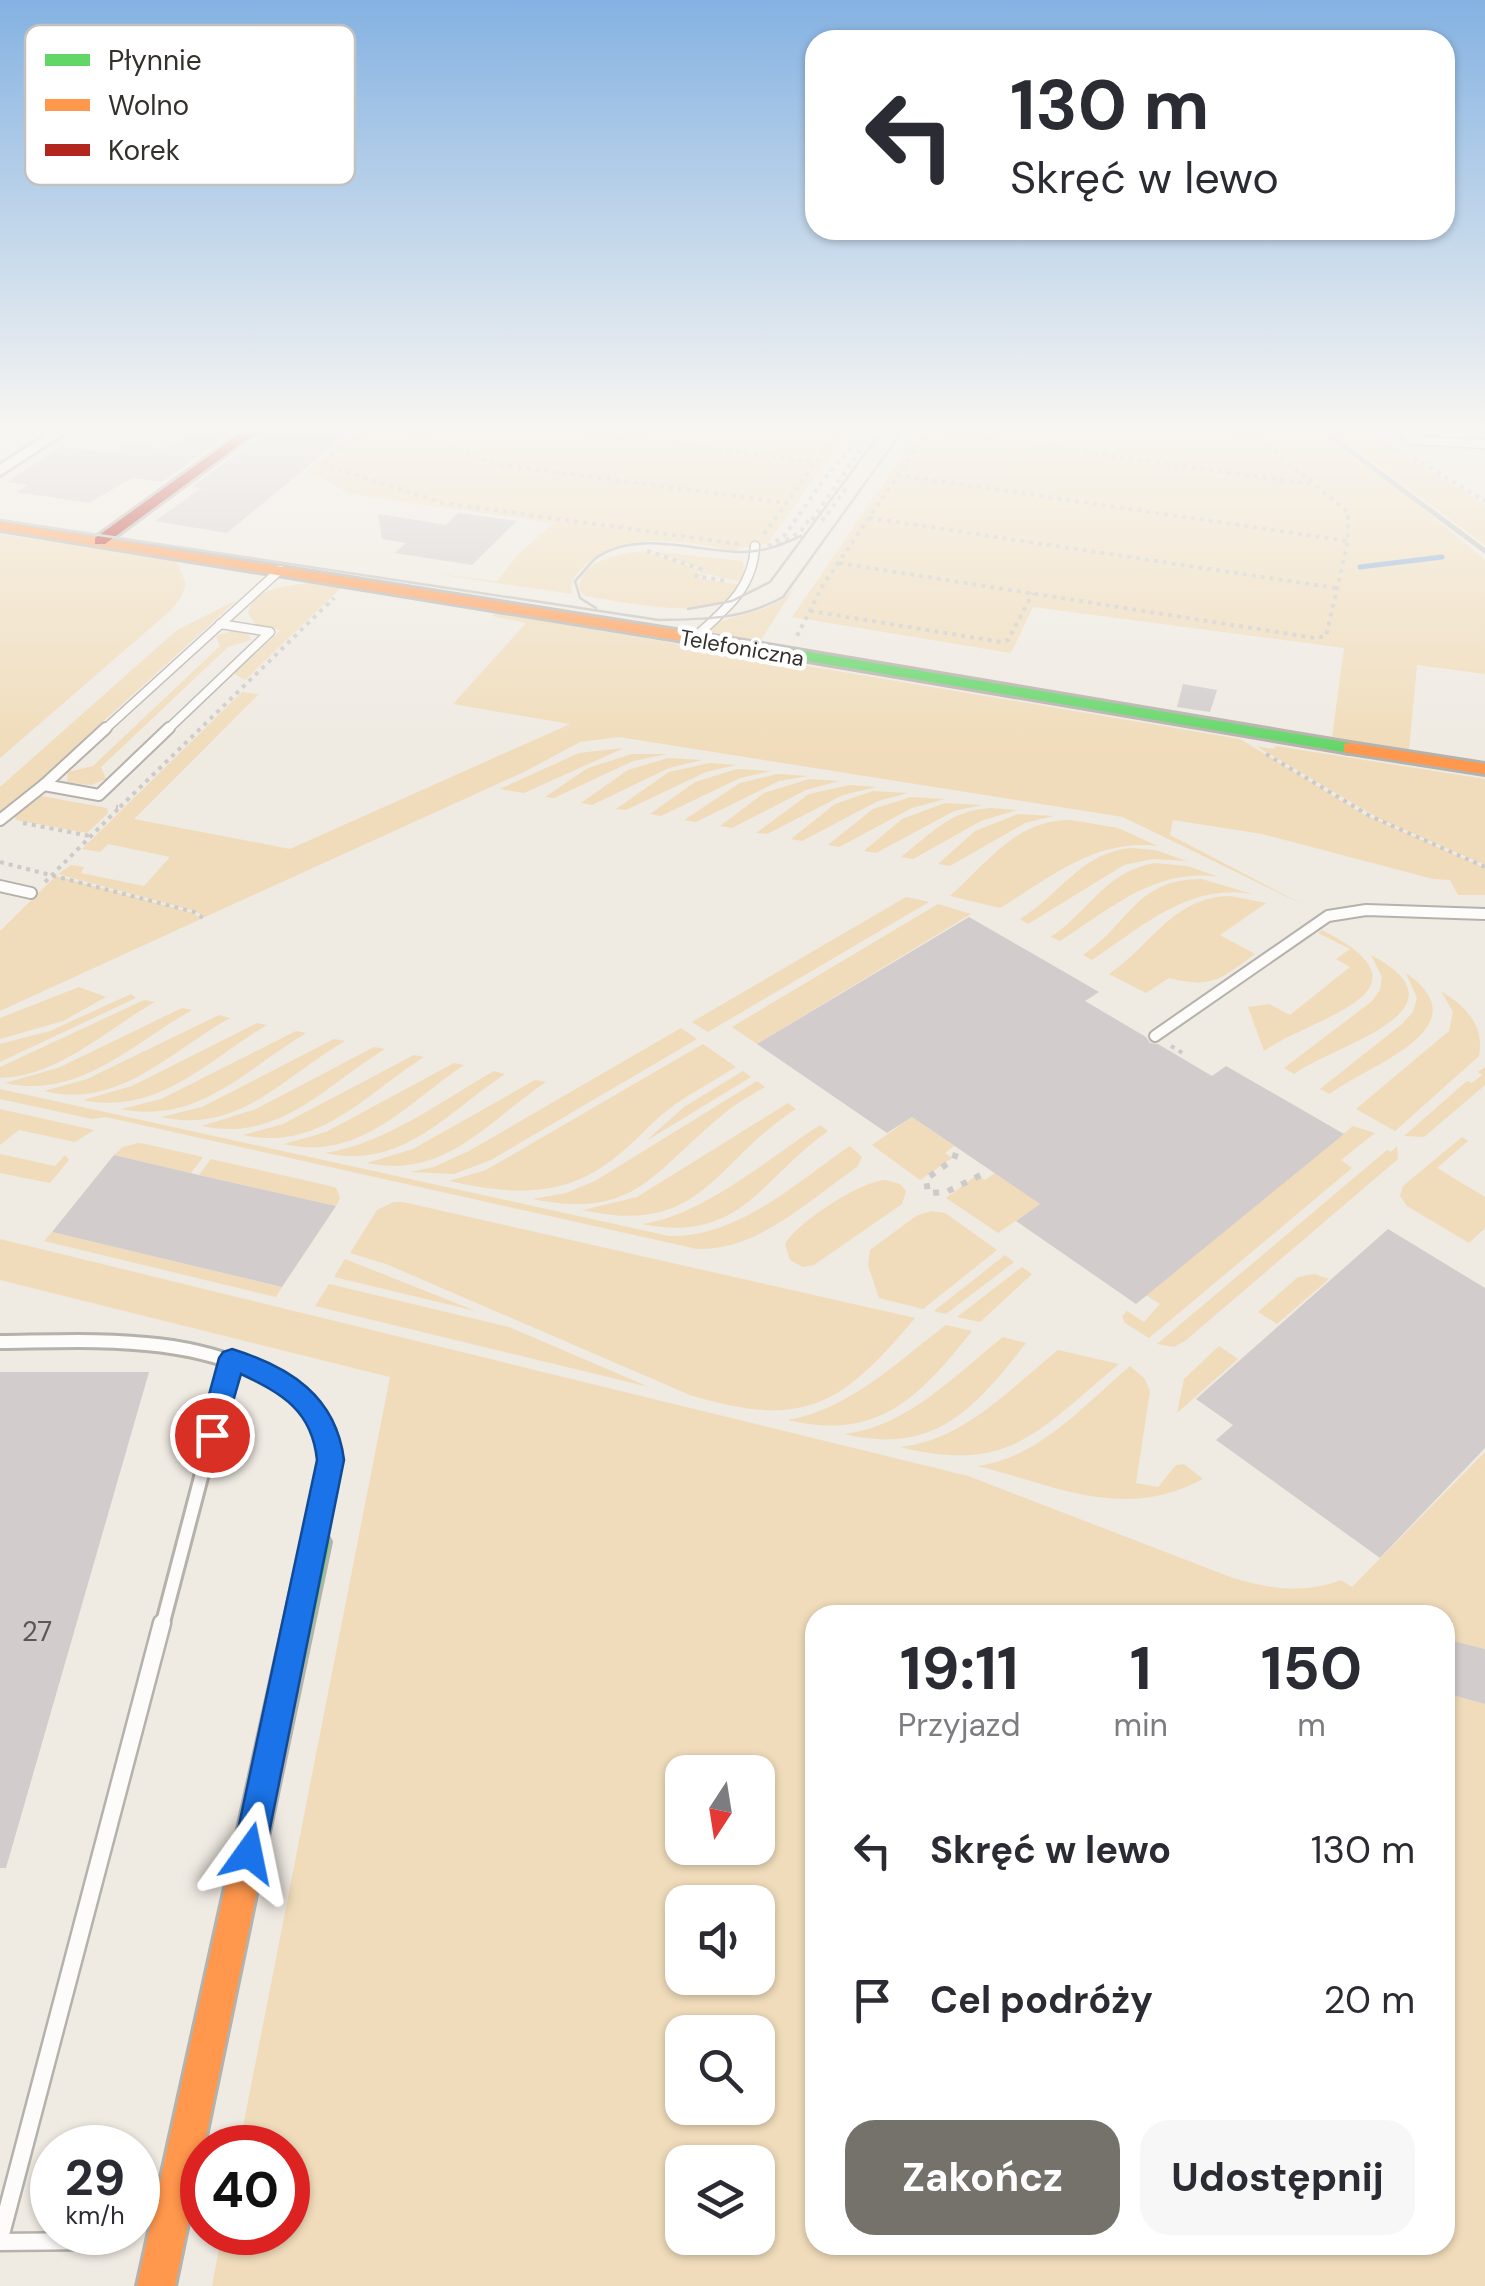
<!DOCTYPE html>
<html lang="pl">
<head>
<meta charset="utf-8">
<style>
  body { margin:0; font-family:"DM Sans",sans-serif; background:#f7f7f7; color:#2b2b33; height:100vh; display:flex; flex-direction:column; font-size:38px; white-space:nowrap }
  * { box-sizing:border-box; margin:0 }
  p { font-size:32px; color:#7c7c81 }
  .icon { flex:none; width:55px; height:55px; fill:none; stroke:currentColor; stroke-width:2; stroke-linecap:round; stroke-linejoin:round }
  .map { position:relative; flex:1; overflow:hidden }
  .sheet { position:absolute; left:805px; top:1605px; width:650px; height:650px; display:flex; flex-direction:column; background:#fff; border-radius:30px; box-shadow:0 2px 8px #0004 }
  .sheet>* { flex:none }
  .banner { position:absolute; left:805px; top:30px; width:650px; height:210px; border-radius:30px; box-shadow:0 2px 8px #0004; background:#fff; color:#2b2b33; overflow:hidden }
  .needle { width:65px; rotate:192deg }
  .fabs { position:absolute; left:665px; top:1755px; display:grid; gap:20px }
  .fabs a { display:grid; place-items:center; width:110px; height:110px; border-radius:20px; background:#fff; box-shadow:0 2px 8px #0004; font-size:50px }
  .speed { position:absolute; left:30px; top:2125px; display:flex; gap:20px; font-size:50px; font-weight:700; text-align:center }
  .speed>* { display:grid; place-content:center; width:130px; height:130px; border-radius:50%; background:#fff; box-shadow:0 2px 8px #0004; line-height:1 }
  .speed small { font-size:25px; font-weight:400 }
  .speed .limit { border:15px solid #d22; background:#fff; color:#111 }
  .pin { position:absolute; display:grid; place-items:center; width:85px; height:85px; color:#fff; margin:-42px; border:5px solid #fff; border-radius:50%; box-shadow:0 2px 10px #0007 }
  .me { position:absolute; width:110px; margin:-55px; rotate:12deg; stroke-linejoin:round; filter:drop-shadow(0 0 8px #0008) }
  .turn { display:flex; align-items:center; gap:35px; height:210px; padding:0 40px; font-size:45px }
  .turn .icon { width:130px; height:130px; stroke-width:2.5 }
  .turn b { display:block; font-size:70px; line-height:85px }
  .eta { display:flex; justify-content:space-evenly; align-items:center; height:170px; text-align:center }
  .eta b { font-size:60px; font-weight:700; line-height:70px }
  .cta { display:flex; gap:20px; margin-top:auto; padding:20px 40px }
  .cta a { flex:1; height:115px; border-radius:30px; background:#75716b; color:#fff; font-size:40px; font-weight:700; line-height:115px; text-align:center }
  .cta a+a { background:#f7f7f7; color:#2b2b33 }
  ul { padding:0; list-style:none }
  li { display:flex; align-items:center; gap:30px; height:150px; padding:0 40px }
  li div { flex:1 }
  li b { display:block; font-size:38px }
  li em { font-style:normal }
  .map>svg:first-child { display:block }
  .green { fill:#f0dcba; fill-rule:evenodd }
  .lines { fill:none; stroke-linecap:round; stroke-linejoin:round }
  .stream { stroke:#8fafd9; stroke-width:5 }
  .building { fill:#d2cdcc }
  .lane-far3-casing { stroke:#b5b1ab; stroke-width:11 }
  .lane-far2-casing { stroke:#b5b1ab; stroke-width:14 }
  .lane-far1-casing { stroke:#b5b1ab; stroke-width:18 }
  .lane-casing { stroke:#b5b1ab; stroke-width:21 }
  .street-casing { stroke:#b5b1ab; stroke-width:6 }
  .fast-casing { stroke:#b5b1ab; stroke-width:6 }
  .slow-casing { stroke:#b5b1ab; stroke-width:6 }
  .jam-casing { stroke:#b5b1ab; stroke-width:6 }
  .path-far1 { stroke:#cdcbc9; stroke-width:4; stroke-dasharray:4 5; stroke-linecap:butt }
  .path { stroke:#cdcbc9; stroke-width:6; stroke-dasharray:6 9; stroke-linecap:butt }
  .lane-far3 { stroke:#fdfcfb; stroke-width:8 }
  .lane-far2 { stroke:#fdfcfb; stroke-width:10 }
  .lane-far1 { stroke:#fdfcfb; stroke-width:12 }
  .lane { stroke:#fdfcfb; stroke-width:16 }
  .street { fill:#fdfcfb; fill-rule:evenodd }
  .fast { fill:#63d668; fill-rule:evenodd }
  .slow { fill:#ff974d; fill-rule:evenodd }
  .jam { fill:#b3261e; fill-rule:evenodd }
  .tram { stroke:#c3c1bf; stroke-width:2.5 }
  .rail { stroke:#c3c1bf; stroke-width:5 }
  .route { fill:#1a73e8; stroke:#114b97; stroke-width:2.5 }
  .labels { text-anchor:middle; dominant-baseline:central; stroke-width:9; stroke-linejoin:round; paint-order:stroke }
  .far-street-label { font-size:22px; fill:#34302b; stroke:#fff }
  .near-number-label { font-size:28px; fill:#5c5753 }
  .key { fill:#fff; stroke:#c2c1bf; stroke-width:2.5 }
  .key-label { font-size:28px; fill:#34302b }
</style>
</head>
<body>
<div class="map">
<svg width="1485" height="2286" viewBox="0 0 1485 2286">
  <rect width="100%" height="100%" fill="#efeae2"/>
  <!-- green -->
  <g class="green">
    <path d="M356,432H848L767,544L739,548L737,552C690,541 622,529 583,567C574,576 570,581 572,594L429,573L497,581L518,554L554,523L350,494L308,470Z"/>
    <polygon points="919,432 1317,432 1414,501 1485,560 1485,674 1417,665 1409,750 1332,738 1344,648 1033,607 1011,653 792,617"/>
    <polygon points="1332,432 1369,432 1485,505 1485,545"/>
    <polygon points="0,534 176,560 186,584 181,597 170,611 0,758"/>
    <path d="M644,551L699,569L697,577L701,570L714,573L650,551L743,561L745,583L703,573L700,579L743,585C738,589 732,597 726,601C693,618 621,601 585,596L579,590C579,559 621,554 644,551Z"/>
    <path d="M315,582L342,587L245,680L234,674L281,630L256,625L248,613C254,585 292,586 315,582Z"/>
    <path d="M795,587L759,643L707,631C731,609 766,620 795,587Z"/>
    <polygon points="237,600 0,815 0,787 177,630"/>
    <polygon points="495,613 1240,739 1363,814 1485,868 1485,895 1458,895 1450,880 1433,879 1262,834 1173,820 1170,835 1306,906 1123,817 619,737 580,742 524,772 205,917 195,911 58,874 71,865 84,867 81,873 144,886 170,857 108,844 100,852 82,849 242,692 259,694 134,819 290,849 570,724 453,704 526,623 492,616"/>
    <polygon points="231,631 247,633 251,640 228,647 101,767 106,779 91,785 67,782 68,772 93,766 220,646 216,636"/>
    <polygon points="1256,746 1274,749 1276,746 1485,779 1485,865 1380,819"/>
    <polygon points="624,748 524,793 500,789 579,753"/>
    <polygon points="632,754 667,754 633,761 554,798 545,797 588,768"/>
    <polygon points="668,758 702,760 669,768 592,805 581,803 628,770"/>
    <polygon points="710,763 736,765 706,772 626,810 616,809 669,772"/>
    <polygon points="737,769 771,771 740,778 661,816 650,814 695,782"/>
    <polygon points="777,774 808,776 779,781 696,822 684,820 740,783"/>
    <polygon points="809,779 839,781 806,790 732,828 720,826 764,793"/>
    <polygon points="850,785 876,787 843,795 767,834 756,833 809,794"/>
    <polygon points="873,791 908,793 878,801 802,841 791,839 835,804"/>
    <polygon points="42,796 107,808 108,813 87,833 16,820 15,816"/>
    <polygon points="911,797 945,799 912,808 839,847 828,845 873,809"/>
    <polygon points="945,803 982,805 954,811 876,853 864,851 902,819"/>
    <path d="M991,808L1017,810L981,821L913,859L901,857C931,834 950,810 991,808Z"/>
    <polygon points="1018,814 1053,816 1025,823 950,866 938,864 975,831"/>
    <path d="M1071,820L1118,828L1158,846C1096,838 1051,877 1000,908L950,896C988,862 1015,820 1071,820Z"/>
    <path d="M1131,848L1155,850L1187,861L1153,859L1124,865L1028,924L1020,919C1060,895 1080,853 1131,848Z"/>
    <path d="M1155,863L1187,866L1219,877C1156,867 1110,909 1060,941L1051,937C1089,911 1106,871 1155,863Z"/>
    <polygon points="56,876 193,913 201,919 0,1011 0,931"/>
    <path d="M1202,879L1252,894C1188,883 1142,927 1092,960L1083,955C1130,924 1135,879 1202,879Z"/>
    <path d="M1230,896L1266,903L1220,935L1255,954C1220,979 1213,989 1169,978L1146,993L1109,974C1152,945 1173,897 1230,896Z"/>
    <polygon points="906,897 929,902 708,1032 692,1022"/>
    <polygon points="938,904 971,914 757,1044 732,1027"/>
    <path d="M1322,930C1444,992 1313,1016 1264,1051L1248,1007L1269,1004L1290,1015L1350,967L1336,959L1350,949L1318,933Z"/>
    <path d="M1371,955C1477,1011 1330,1046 1294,1074L1284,1068L1371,1002L1380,990L1382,977Z"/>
    <path d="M1406,973C1485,1028 1367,1065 1330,1094L1320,1089L1402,1024L1413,1012L1417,998Z"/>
    <polygon points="79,987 106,997 63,1021 0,1039 0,1018"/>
    <path d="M1441,991C1465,1006 1485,1025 1479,1056L1395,1131L1356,1109L1449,1031L1453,1012Z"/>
    <polygon points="131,994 136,998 0,1062 0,1044 50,1031"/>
    <path d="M144,1000L155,1002C105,1030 60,1076 0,1078V1067Z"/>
    <path d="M182,1008L192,1010C133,1043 79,1100 5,1083L58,1068Z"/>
    <path d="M219,1015L230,1018C171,1051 118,1110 44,1091L87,1079Z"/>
    <path d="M257,1023L267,1025C208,1060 158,1116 83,1100L132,1086Z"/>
    <polygon points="681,1028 697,1039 491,1160 454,1174 410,1172 434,1167 469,1151"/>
    <path d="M296,1031L306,1033C246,1069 198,1125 121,1109L161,1099Z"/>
    <path d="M334,1039L345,1041C284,1076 239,1135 161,1117L202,1107Z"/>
    <path d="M703,1044L736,1067C712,1082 686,1095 664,1113C648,1126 635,1142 618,1155C566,1199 512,1195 449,1181L486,1170Z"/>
    <path d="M374,1047L385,1049C326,1085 279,1143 202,1126L256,1109Z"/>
    <path d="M414,1055L424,1057C365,1094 320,1152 243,1135L283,1124Z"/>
    <path d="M454,1063L464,1065C407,1103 360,1162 284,1144L326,1132Z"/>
    <polygon points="1485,1067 1485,1085 1424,1137 1404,1136 1467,1081 1472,1083 1482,1075 1478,1072"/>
    <path d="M494,1071L505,1074C446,1113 403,1170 325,1153C385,1144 441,1101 494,1071Z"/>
    <polygon points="743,1071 751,1077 646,1141 684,1107"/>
    <path d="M535,1080L546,1082C488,1121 445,1180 367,1163L413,1149Z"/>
    <path d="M757,1081L765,1087C750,1096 733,1105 720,1117C652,1173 635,1220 533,1199L566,1193L595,1181Z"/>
    <path d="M0,1089L669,1236C738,1238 795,1183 850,1146L862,1157L857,1167C809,1200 758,1251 697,1249L106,1117L92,1119L0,1099Z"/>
    <path d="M788,1103L796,1109C712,1163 703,1237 583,1210L637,1197Z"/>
    <polygon points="0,1109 94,1130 75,1142 19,1130 0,1145"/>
    <polygon points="912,1117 954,1146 945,1153 952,1158 920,1180 872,1145"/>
    <path d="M820,1125L828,1131C760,1179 741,1244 642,1224C702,1216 769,1158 820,1125Z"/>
    <polygon points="1353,1126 1375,1133 1341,1160 1352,1168 1149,1338 1125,1323 1122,1316 1127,1311 1144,1322 1160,1304 1146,1295"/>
    <polygon points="1462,1137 1468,1141 1437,1168 1485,1197 1485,1228 1469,1243 1407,1206 1400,1196 1403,1186"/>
    <polygon points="138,1143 145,1144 203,1157 191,1173 114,1155 123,1147"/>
    <polygon points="1397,1146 1398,1159 1185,1341 1174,1347 1157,1344 1387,1150 1391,1152"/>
    <polygon points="0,1154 55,1166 65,1155 69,1160 50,1183 0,1173"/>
    <polygon points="211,1159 330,1186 336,1188 340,1198 336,1206 199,1175"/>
    <polygon points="995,1173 1040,1204 998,1233 946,1198 977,1175 985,1180"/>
    <path d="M886,1180L900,1184L906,1191L902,1204L814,1265L803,1267L790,1260L785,1244C796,1223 862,1180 886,1180Z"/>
    <path d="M394,1202H403L915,1318C842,1405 805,1430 690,1395L386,1264L350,1253L377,1210Z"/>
    <polygon points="931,1211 945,1213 997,1250 923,1309 879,1298 868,1265 870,1250 916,1216"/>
    <polygon points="52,1232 282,1287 276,1297 44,1241"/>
    <path d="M0,1239L968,1476L1233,1578C1269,1589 1305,1594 1341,1580L1352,1587L1485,1452V1649L1445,1639V1615H815V2245H1445V1693L1485,1704V2286H212L222,2233L288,2232V2148L239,2147L390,1377L0,1280ZM682,1772H758V1848H682ZM682,1902H758V1978H682ZM682,2032H758V2108H682ZM682,2162H758V2238H682Z"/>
    <polygon points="1005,1255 1014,1262 946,1314 934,1311"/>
    <polygon points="345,1259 476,1311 334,1277"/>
    <polygon points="1022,1267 1032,1274 980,1322 957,1317"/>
    <polygon points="1314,1274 1329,1279 1277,1324 1258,1312 1298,1277"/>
    <polygon points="329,1284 509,1327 649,1387 315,1306"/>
    <path d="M946,1325L972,1331C920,1396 879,1442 788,1420C850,1409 897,1362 946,1325Z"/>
    <path d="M1003,1337L1026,1343C975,1408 935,1456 844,1434C907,1427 955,1375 1003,1337Z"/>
    <polygon points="1219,1346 1238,1359 1177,1413 1184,1379"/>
    <path d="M1058,1350L1119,1364C1040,1429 1011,1475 900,1447C963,1441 1011,1388 1058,1350Z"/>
    <path d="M1130,1366L1145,1379L1150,1391L1136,1483L1158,1487L1176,1465L1184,1464L1203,1479C1123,1522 1056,1485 977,1466C1039,1458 1084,1405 1130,1366Z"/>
  </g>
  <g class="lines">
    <!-- stream -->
    <polyline class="stream" points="1360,567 1442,557"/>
  </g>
  <!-- building -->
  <g class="building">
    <polygon points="193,432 232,432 162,482 132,478 89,503 17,492 28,485 7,482 61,447 115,453 128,444 163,449"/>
    <polygon points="264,432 349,432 227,533 155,521 201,488 192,487"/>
    <polygon points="458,513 517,521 472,565 395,553 406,543 382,539 378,514 446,525"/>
    <polygon points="1183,684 1217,690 1210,712 1177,707"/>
    <polygon points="969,917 1099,992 1085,1001 1146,1037 1150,1043 1158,1044 1212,1076 1226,1066 1344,1134 1136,1304 1016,1221 1040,1204 912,1117 887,1133 757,1044"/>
    <polygon points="114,1155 199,1175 336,1206 282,1287 52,1232"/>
    <polygon points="1388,1229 1485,1288 1485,1448 1380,1558 1216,1440 1233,1425 1196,1399"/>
    <polygon points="0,1372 149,1372 6,1868 0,1868"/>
    <polygon points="1445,1639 1485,1649 1485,1704 1445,1693"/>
  </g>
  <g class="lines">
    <!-- lane-far3 casing -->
    <g class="lane-far3-casing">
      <g id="lane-far3">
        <polyline points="1403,432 1411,440 1485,444"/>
        <path d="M693,639C723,611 753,590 755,546"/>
        <polyline points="103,731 280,570"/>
        <polyline points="166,731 270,632 220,624"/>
      </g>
    </g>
    <!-- lane-far2 casing -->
    <g class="lane-far2-casing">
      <g id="lane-far2">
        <polyline points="106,728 44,785 99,795 169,728"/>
        <polyline points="0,820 44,785"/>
        <polyline points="0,886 31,893"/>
        <polyline points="1155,1036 1328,916 1366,910 1485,914"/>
      </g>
    </g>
    <!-- lane-far1 casing -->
    <g class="lane-far1-casing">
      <g id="lane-far1">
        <path d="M0,1342C98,1341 198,1333 285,1387C302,1398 320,1412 326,1432C338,1466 323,1504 316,1538"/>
        <polyline points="162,1626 232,1359"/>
      </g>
    </g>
    <!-- lane casing -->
    <g class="lane-casing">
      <g id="lane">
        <polyline points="0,2238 162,1623"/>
        <polyline points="0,2242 95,2241"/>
      </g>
    </g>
    <!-- street casing -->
    <g class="street-casing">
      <polygon id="street" points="51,432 66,432 0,475 0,465"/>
    </g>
    <!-- fast casing -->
    <g class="fast-casing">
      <g id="fast">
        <polygon points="726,638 1350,743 1359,748 1350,753 720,646 718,643"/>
        <polygon points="316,1530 326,1534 330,1542 264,1856 259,1867 248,1872 237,1867 232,1856 302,1542 306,1534"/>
      </g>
    </g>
    <!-- slow casing -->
    <g class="slow-casing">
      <g id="slow">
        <polygon points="0,522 726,638 734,643 726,648 0,530"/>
        <polygon points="1350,743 1485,764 1485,774 1344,752 1344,744"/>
        <polygon points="248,1840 259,1845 264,1856 175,2286 137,2286 232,1856 237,1845"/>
      </g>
    </g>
    <!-- jam casing -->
    <g class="jam-casing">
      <polygon id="jam" points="242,432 257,432 105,544 95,544 95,538"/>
    </g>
    <!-- path-far1 -->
    <g class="path-far1">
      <polyline points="362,432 326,460 326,465 443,503 739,544"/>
      <polyline points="406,432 502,465 787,503"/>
      <polyline points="575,432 815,462"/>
      <polyline points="942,432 1310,484"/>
      <polyline points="1231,432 1253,435"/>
      <polyline points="1374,432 1388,441"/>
      <polyline points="1414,458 1485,501"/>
      <polyline points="897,475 1348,541"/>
      <polyline points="869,518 1336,588"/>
      <polyline points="812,520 860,450"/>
      <polyline points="822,521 848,486"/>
      <polyline points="764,534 838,432"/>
      <polyline points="778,545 800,532 809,520"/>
      <polyline points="768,546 784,536 828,474 866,432"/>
      <polyline points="647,551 701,569 696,576 727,581"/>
      <polyline points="839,563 1315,638 1326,636 1348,541 1348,512 1251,432"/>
      <polyline points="810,611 1001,642 1008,640 1033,593"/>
      <polyline points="797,636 823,585 928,432"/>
      <polyline points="1266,754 1370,816 1485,867"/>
      <polyline points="120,807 334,598"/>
      <polyline points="23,823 90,836"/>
      <polyline points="0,862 194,912 203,918"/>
      <polyline points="45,882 120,807 116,807"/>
      <polyline points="1171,1046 1186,1055"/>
    </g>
    <!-- path -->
    <polyline class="path" points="956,1153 954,1159 926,1179 928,1193 946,1192 985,1173"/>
    <!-- lane-far3 -->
    <use href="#lane-far3" class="lane-far3"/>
    <!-- lane-far2 -->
    <use href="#lane-far2" class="lane-far2"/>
    <!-- lane-far1 -->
    <use href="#lane-far1" class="lane-far1"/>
    <!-- lane -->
    <use href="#lane" class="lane"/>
    <!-- street -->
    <use href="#street" class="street"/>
    <!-- fast -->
    <use href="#fast" class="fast"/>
    <!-- slow -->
    <use href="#slow" class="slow"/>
    <!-- jam -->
    <use href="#jam" class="jam"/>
    <!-- tram -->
    <g class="tram">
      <path d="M0,520L659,620C705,619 742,620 783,597L902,432"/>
      <path d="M596,608L580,598L575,581C582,574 589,564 596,558C637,529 697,552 742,552C764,552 781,545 801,536"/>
      <polyline points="688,609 732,601 770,582 881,432"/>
    </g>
    <!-- rail -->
    <polyline class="rail" points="1325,432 1485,551"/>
  </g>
  <!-- sky -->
  <linearGradient id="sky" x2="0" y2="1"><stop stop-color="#84b2e2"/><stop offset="0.57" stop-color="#f8f6f2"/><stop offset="1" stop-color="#f8f6f2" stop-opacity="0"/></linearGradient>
  <rect width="1485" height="752" fill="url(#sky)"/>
  <!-- route -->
  <path class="route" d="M232,1349C290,1367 336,1396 344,1460L265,1853L260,1864L249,1869L237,1864L233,1853L317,1460C312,1411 283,1394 241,1374L221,1443L212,1446L202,1443L198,1435L219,1358L223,1352Z"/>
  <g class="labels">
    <!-- far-street labels -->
    <g class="far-street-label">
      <text transform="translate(742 648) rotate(10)">Telefoniczna</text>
    </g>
    <!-- near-number labels -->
    <g class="near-number-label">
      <text x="37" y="1631">27</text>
    </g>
  </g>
  <!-- legend -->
  <rect x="25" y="25" width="330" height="160" rx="15" class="key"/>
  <rect x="45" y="54" width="45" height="12" fill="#63d668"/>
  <rect x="45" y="99" width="45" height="12" fill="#ff974d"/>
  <rect x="45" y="144" width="45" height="12" fill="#b3261e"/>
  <g class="key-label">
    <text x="108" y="70">Płynnie</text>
    <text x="108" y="115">Wolno</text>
    <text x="108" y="160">Korek</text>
  </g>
</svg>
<div class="fabs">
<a><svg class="needle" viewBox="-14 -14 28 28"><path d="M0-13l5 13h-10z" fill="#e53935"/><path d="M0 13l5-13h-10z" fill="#7c7c81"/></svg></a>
<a><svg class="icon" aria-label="sound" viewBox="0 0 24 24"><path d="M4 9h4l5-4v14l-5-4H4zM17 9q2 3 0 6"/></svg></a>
<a><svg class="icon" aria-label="search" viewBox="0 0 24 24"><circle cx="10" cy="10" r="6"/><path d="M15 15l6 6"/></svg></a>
<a><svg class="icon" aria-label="layers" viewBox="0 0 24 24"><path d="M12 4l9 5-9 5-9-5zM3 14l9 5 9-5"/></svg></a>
</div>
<div class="speed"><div>29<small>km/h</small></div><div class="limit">40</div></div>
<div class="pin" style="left:212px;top:1435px;background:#d93025"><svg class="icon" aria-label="arrive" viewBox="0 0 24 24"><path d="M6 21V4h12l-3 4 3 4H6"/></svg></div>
<svg class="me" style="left:249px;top:1853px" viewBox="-20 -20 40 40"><path d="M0-17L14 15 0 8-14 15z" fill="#1a73e8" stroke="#fff" stroke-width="4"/></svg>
<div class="banner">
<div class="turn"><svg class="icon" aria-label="left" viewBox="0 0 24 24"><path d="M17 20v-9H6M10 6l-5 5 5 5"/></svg><div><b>130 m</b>Skręć w lewo</div></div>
</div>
<section class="sheet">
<div class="eta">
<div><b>19:11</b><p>Przyjazd</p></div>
<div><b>1</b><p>min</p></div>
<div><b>150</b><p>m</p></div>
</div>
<ul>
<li><svg class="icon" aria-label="left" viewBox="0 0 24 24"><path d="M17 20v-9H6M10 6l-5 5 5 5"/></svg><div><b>Skręć w lewo</b></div><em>130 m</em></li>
<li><svg class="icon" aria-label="arrive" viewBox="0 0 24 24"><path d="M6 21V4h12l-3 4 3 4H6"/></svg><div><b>Cel podróży</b></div><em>20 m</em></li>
</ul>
<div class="cta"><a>Zakończ</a><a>Udostępnij</a></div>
</section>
</div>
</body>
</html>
